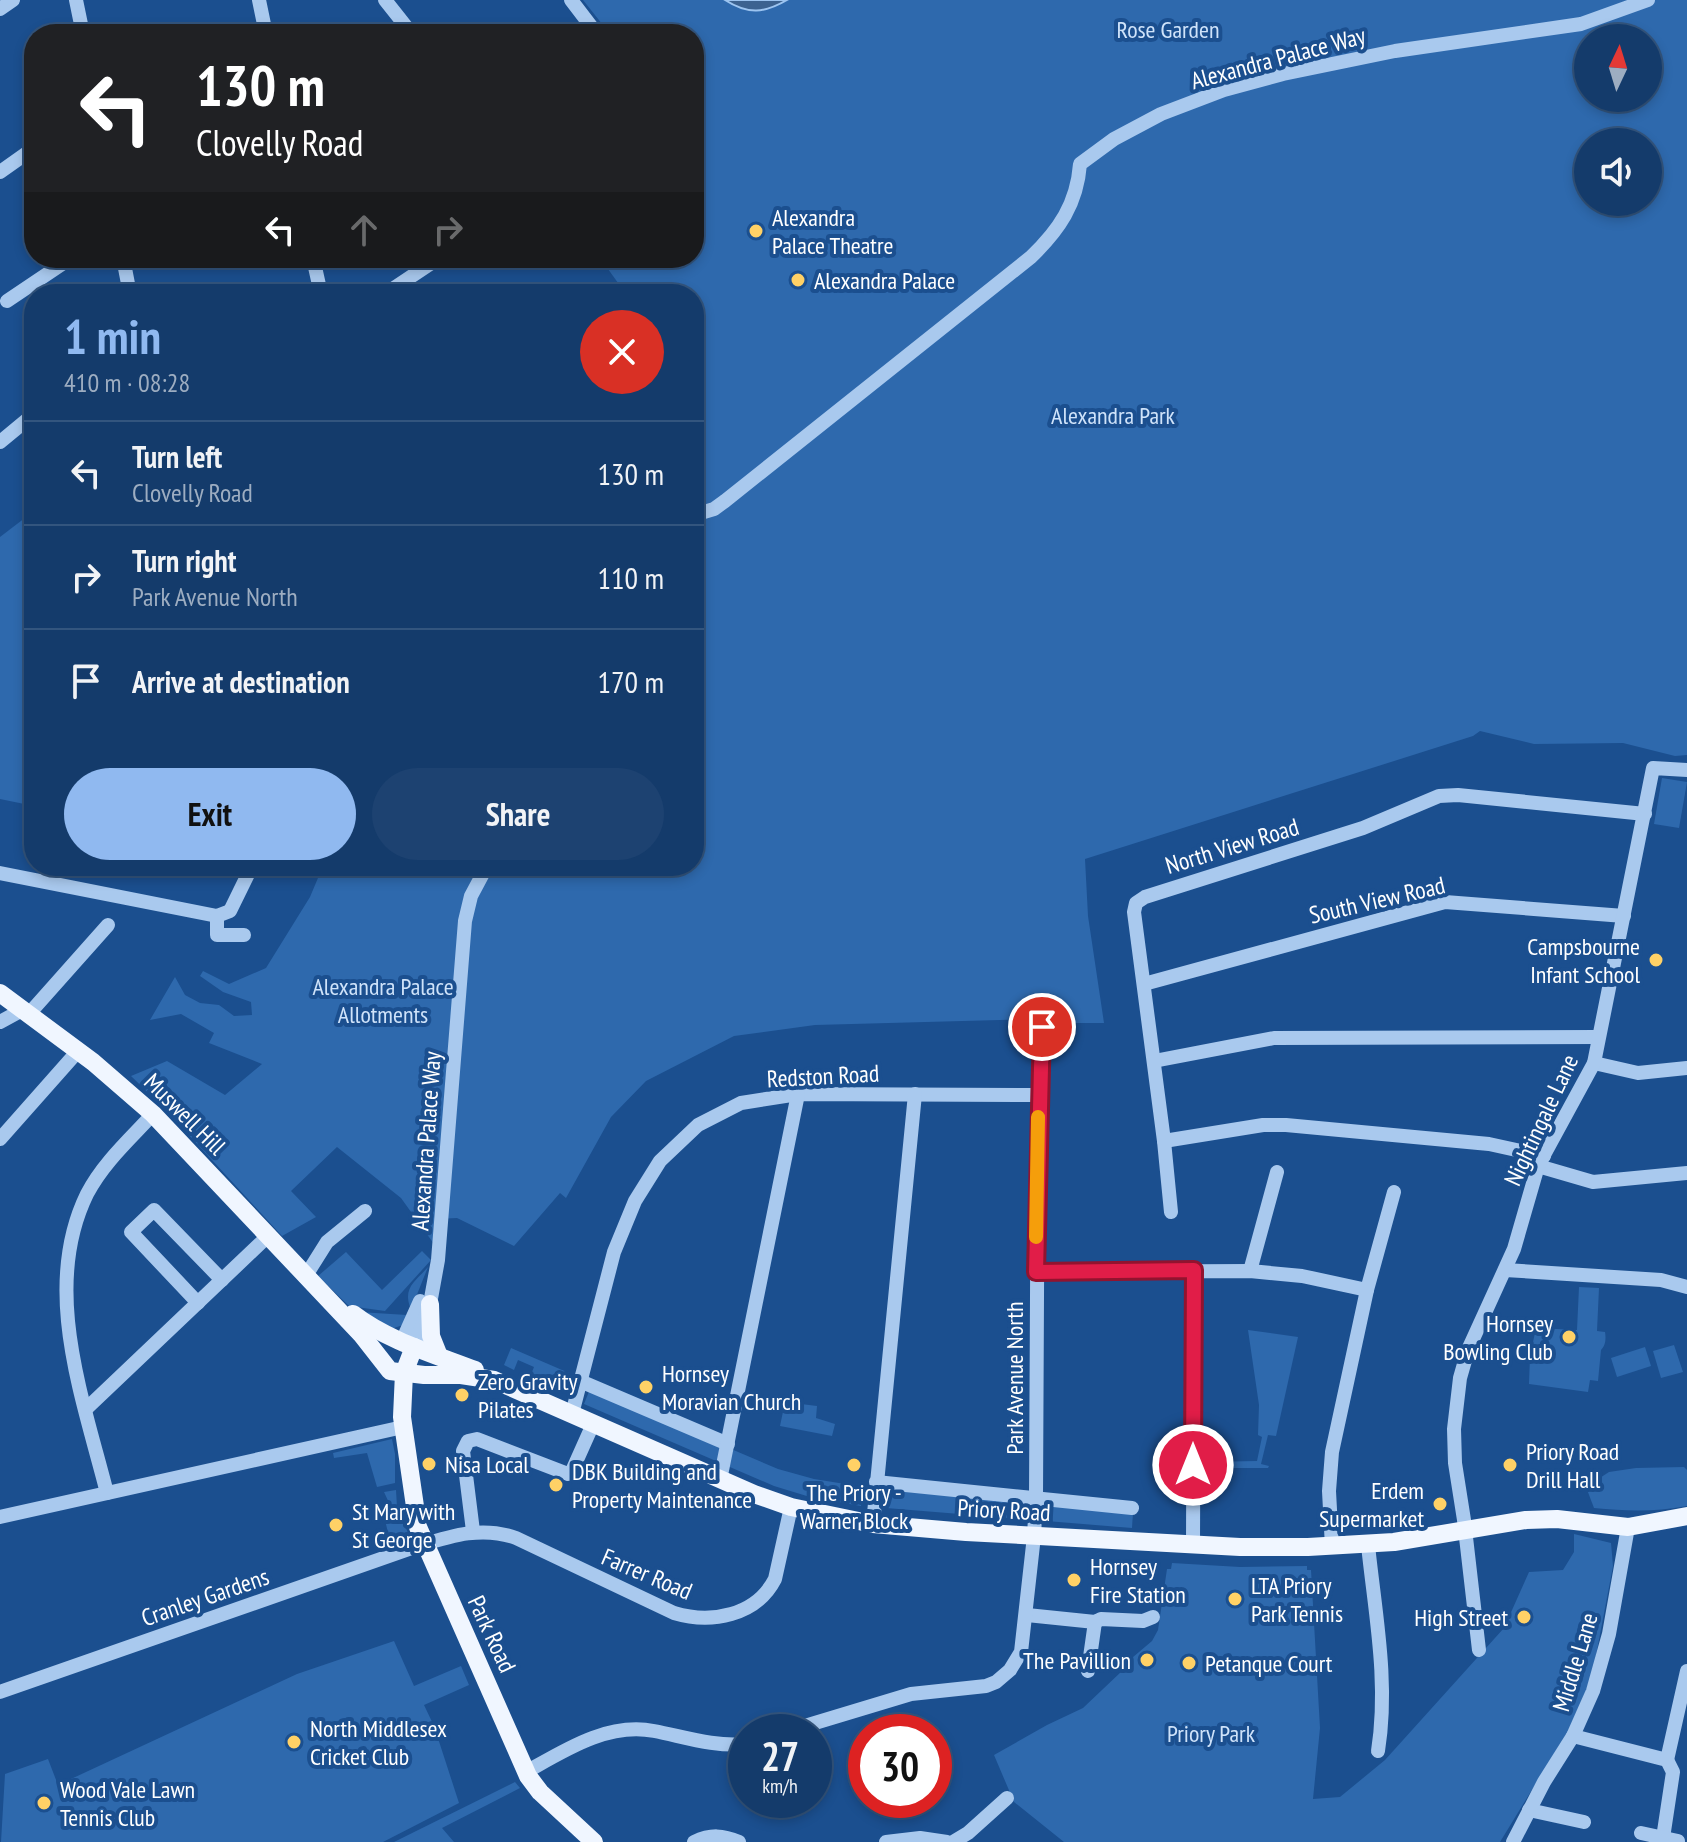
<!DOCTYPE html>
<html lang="en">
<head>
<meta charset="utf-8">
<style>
  body { margin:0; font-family:"PT Sans Narrow",sans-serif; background:#1d4271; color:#f1f3f6; height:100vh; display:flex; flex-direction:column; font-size:30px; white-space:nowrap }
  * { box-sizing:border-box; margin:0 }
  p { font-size:26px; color:#9dadc1 }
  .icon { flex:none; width:44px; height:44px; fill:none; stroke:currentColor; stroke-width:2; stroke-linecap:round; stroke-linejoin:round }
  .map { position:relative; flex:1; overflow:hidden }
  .panel { position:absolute; left:24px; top:284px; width:680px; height:592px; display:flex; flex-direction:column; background:#143b6b; border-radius:32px; box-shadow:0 4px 12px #0003,0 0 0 2px #33557e }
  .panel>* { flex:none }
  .hud { position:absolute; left:24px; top:24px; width:680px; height:244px; border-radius:32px; box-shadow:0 4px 12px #0003,0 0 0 2px #33557e; background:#202124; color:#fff; overflow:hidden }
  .needle { width:52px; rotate:4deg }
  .tools { position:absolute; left:1574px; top:24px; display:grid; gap:16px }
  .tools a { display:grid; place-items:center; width:88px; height:88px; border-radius:50%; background:#143b6b; box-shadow:0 4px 12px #0003,0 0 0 2px #33557e; font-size:40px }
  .speed { position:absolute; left:728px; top:1714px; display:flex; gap:16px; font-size:40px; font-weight:700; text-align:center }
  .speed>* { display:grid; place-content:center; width:104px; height:104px; border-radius:50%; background:#143b6b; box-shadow:0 4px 12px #0003,0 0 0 2px #33557e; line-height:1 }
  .speed small { font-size:20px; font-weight:400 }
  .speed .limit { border:12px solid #d22; background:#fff; color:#111 }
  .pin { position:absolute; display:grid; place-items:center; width:68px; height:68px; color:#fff; margin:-34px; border:4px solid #fff; border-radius:50%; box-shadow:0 2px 8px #0007 }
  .me { position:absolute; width:88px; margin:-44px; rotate:0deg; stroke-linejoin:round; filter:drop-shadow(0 0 6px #0008) }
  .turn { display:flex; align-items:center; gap:28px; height:168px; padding:0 40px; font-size:36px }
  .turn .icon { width:104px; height:104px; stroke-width:2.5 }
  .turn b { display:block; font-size:56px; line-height:68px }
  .lanes { display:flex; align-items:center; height:76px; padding:0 40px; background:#0003; justify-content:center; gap:40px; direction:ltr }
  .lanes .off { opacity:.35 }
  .round { display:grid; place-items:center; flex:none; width:84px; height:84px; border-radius:42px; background:#1d4271 }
  .overview { display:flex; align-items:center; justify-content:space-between; height:136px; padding:0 40px }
  h1 { font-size:48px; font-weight:800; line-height:60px; color:#90b9f0 }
  .button { display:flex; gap:16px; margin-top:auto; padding:16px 40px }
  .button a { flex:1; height:92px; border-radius:48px; background:#90b9f0; color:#111; font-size:32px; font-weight:800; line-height:92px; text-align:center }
  .button a+a { background:#1d4271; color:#f1f3f6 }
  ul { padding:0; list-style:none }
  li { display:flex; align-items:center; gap:24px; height:104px; padding:0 40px; border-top:2px solid #33557e }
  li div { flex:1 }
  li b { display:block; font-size:30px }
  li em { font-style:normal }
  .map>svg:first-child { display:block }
  .green { fill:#2e69ad; fill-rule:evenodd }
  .water { fill:#3c6290; stroke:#9cc4f0; stroke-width:2 }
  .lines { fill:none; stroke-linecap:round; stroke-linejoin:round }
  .minor { stroke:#a9c9ee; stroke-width:14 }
  .major { stroke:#f0f6ff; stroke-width:18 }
  .route-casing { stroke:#92132f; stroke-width:20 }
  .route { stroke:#e11d48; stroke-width:14 }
  .slow { stroke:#f59e0b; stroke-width:14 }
  .poi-dot { fill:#ffd166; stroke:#1b4f8f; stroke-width:3 }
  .labels { text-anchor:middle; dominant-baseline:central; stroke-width:8; stroke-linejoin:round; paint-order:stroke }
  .park-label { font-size:24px; fill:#cfe3fa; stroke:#1b4f8f }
  .street-label { font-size:24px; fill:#fff; stroke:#1b4f8f }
  .poi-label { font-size:24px; fill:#fff; stroke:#1b4f8f; text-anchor:start }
</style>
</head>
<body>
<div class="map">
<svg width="1687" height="1842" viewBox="0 0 1687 1842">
  <rect width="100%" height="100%" fill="#1b4f8f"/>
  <!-- green -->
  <g class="green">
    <path d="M583,0H1687V755L1675,756L1623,743L1534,744L1480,731L1473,736L1085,859L1088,916L1104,1023H1047L1040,1019L815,1025L734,1036L646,1081L611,1117L566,1198L560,1193L514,1246L457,1218L436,1219L434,1244L401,1198L337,1147L291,1191L316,1217L282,1236L165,1109L131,1076L167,1061L225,1095L262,1064L209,1043L214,1033L181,1014L150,1020L175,977L185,995L200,1003L219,1005L234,1016L252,1015L251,1002L223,992L200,976L203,971L229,984L266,968L310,897L323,866H694V294H604L621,287L600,258H694V164L705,155L694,141V34H610ZM1588,38H1648V98H1588ZM1588,142H1648V202H1588Z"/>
    <polygon points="34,511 34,806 0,799 0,537"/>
    <polygon points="1662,778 1687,782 1679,828 1654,824"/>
    <polygon points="422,1251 431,1260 385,1311 349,1306 318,1276 346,1252 382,1290"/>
    <path d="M428,1267L412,1307H410C403,1287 416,1281 428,1267Z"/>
    <path d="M1579,1287L1599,1288L1597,1331L1605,1332C1606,1338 1606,1345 1601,1350L1598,1381L1590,1380L1588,1392L1529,1384L1530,1356L1536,1328L1577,1330Z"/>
    <polygon points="359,1312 407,1315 403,1325 391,1329"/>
    <polygon points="1248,1330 1298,1337 1276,1436 1268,1435 1261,1464 1269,1466 1268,1468 1204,1468 1205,1462 1257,1461 1262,1437 1258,1435 1259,1405"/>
    <polygon points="1674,1345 1683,1372 1661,1378 1653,1351"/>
    <polygon points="1645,1347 1651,1366 1617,1377 1611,1358"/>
    <polygon points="511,1348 569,1373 544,1383 530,1377 534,1367 518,1360 514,1370 504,1365"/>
    <polygon points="590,1389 778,1469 814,1479 864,1487 861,1506 810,1497 774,1486 584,1404"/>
    <polygon points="785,1402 817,1406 816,1418 835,1424 832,1436 780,1426"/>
    <polygon points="392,1439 395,1454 395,1483 377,1487 367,1453 334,1458 333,1453"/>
    <path d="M1684,1467L1687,1470V1506C1655,1512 1626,1511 1594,1508L1586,1487L1609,1472L1636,1468Z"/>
    <polygon points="396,1490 397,1507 408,1533 390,1541 385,1520 390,1518 387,1506 390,1505 384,1492"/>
    <polygon points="888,1490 1133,1513 1132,1528 886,1508"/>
    <polygon points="1574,1534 1611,1543 1613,1566 1594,1666 1586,1691 1568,1731 1500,1842 1064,1842 1014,1802 994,1755 1047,1725 1083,1708 1122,1671 1126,1663 1152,1641 1158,1630 1167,1569 1171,1569 1172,1563 1240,1567 1307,1566 1307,1570 1311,1570 1320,1728 1313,1799 1340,1797 1385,1760 1504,1628 1529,1572 1563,1570 1574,1552"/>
    <polygon points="394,1641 414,1686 461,1666 469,1685 424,1705 434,1726 459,1803 383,1842 1,1842 5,1774 48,1759 58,1785 297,1674"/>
    <polygon points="515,1782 520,1788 442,1828 454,1842 394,1842"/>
  </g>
  <!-- water -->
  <path class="water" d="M725,0H787C765,13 748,15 725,0Z"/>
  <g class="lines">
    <!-- minor -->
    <g class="minor">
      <polyline points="76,0 83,34"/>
      <polyline points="259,0 266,34"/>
      <polyline points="385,0 412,34"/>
      <polyline points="571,0 597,34"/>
      <polyline points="0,9 13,0"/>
      <polyline points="0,172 34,148"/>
      <polyline points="123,258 130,294"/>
      <polyline points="313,258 321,294"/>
      <polyline points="385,294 439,258"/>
      <polyline points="7,301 71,258"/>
      <polyline points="0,442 34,414"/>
      <path d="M694,515L714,509L725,501L1031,257C1059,230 1077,204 1080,164L1114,139L1161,114L1224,90L1283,74L1395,51L1581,24L1648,0"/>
      <polyline points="0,873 217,916 230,911 252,866"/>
      <polyline points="217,916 217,935 244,935"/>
      <polyline points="1144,984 1445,902 1624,916"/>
      <polyline points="28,1015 108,925"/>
      <polyline points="0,1022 22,1010"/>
      <polyline points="1154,1061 1274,1038 1597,1037"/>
      <polyline points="1594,1063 1638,1073 1687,1068"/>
      <polyline points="0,1139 78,1051"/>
      <polyline points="1164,1141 1263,1125 1286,1125 1489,1144 1544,1156"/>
      <polyline points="1538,1166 1593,1182 1687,1173"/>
      <polyline points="1171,1212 1164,1141 1134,912 1136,903 1145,897 1363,828 1439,796 1458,795 1645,814"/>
      <polyline points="1505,1270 1661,1280 1687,1287"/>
      <polyline points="1250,1271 1277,1172"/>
      <polyline points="1036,1272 1250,1271 1302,1276 1367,1290"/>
      <polyline points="305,1277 327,1242 365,1211"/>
      <polyline points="198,1303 131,1232 154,1210 222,1280"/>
      <polyline points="402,1341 420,1301"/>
      <polyline points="414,1347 430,1304 438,1260 465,921 471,896 487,866"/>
      <polyline points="580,1381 728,1444"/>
      <polyline points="86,1409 268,1236"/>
      <polyline points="572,1414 614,1252 635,1201 660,1161 698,1125 741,1103 798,1094 1038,1095"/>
      <polyline points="720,1480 798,1094"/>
      <polyline points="876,1482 1132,1508"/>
      <path d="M107,1493C83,1398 41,1288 87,1194C103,1163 130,1139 153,1114"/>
      <polyline points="0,1517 403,1427"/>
      <polyline points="873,1524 915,1094"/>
      <polyline points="473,1531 463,1451 468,1441 477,1439 568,1474 572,1471 593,1424"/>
      <polyline points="1193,1544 1194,1270"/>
      <path d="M1368,1545C1375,1613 1389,1682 1378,1751"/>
      <polyline points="1332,1547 1329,1491 1332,1452 1367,1290 1394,1192"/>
      <polyline points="1027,1615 1095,1622 1101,1619 1143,1621 1153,1617"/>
      <polyline points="1479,1650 1464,1520 1455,1463 1454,1429 1460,1378 1468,1350 1514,1249 1538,1166 1594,1063 1653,768 1687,770"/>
      <polyline points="1088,1671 1095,1622"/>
      <path d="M0,1692L412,1548C448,1537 480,1525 516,1538L674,1613C711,1624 756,1616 775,1579L791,1507"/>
      <polyline points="785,1732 911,1694 986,1686 996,1682 1010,1670 1021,1652 1034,1536 1036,1498 1038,1095 1042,1027"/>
      <polyline points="1573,1736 1667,1760 1673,1772 1663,1838"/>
      <polyline points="1667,1760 1687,1671"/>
      <path d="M526,1772C565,1750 608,1722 654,1731C685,1737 714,1747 746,1744"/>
      <polyline points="1529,1810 1584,1822"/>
      <polyline points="1641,1833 1678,1841"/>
      <path d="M694,1842C711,1834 723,1835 739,1842"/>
      <polyline points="886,1842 920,1838 947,1842"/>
      <polyline points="953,1842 968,1833 1007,1798"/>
      <polyline points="1513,1842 1544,1782 1573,1736 1593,1691 1609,1634 1628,1527"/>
    </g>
    <!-- major -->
    <g class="major">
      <polyline points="0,993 93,1062 153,1114 361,1334 390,1371 424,1375 461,1375 494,1380 754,1494 791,1507 873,1524 966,1532 1240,1547 1308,1547 1394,1542 1526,1520 1557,1519 1628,1527 1687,1516"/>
      <polyline points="430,1304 431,1336 439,1356"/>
      <path d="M353,1314C388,1341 434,1354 475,1370"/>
      <polyline points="414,1347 404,1373 402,1417 418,1527 528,1776 540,1792 594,1842"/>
    </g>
  </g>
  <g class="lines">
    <!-- route casing -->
    <g class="route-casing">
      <polyline id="route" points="1042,1027 1036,1272 1194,1270 1193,1465"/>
    </g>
    <!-- route -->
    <use href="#route" class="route"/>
    <!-- slow -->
    <polyline class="slow" points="1036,1237 1038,1117"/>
  </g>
  <!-- markers -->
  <g class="poi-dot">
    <circle cx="756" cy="231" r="8"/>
    <circle cx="798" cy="280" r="8"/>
    <circle cx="1656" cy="960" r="8"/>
    <circle cx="1569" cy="1337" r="8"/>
    <circle cx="646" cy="1387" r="8"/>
    <circle cx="462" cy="1395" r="8"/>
    <circle cx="429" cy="1464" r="8"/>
    <circle cx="854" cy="1465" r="8"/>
    <circle cx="1510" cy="1465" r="8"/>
    <circle cx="556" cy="1485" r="8"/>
    <circle cx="1440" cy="1504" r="8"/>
    <circle cx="336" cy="1525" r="8"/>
    <circle cx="1074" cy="1580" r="8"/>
    <circle cx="1235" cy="1599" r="8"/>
    <circle cx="1524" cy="1617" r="8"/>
    <circle cx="1147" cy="1660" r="8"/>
    <circle cx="1189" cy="1663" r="8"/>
    <circle cx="294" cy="1742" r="8"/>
    <circle cx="44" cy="1803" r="8"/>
  </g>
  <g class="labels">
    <!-- park labels -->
    <g class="park-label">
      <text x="1168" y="29">Rose Garden</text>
      <text x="1113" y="415">Alexandra Park</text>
      <text x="383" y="986">Alexandra Palace<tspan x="383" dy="28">Allotments</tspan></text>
      <text x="1211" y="1733">Priory Park</text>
    </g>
    <!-- street labels -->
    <g class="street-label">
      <text transform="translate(1278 58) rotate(-15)">Alexandra Palace Way</text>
      <text transform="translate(1232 846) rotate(-17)">North View Road</text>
      <text transform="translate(1377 900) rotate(-13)">South View Road</text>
      <text transform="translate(823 1076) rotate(-3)">Redston Road</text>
      <text transform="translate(185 1114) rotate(45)">Muswell Hill</text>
      <text transform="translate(1541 1120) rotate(-65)">Nightingale Lane</text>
      <text transform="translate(426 1141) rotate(-86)">Alexandra Palace Way</text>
      <text transform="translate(1014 1378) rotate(-90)">Park Avenue North</text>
      <text transform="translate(1004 1510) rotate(3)">Priory Road</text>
      <text transform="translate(647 1574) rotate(23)">Farrer Road</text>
      <text transform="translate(205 1597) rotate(-19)">Cranley Gardens</text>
      <text transform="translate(492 1634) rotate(65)">Park Road</text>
      <text transform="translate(1575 1662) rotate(-73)">Middle Lane</text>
    </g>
    <!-- poi labels -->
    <g class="poi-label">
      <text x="772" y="217">Alexandra<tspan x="772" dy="28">Palace Theatre</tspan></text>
      <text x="814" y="280">Alexandra Palace</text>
      <text x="1640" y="946" text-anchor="end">Campsbourne<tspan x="1640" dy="28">Infant School</tspan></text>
      <text x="1553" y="1323" text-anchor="end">Hornsey<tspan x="1553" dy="28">Bowling Club</tspan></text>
      <text x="662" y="1373">Hornsey<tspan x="662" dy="28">Moravian Church</tspan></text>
      <text x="478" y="1381">Zero Gravity<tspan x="478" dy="28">Pilates</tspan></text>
      <text x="1526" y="1451">Priory Road<tspan x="1526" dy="28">Drill Hall</tspan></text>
      <text x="445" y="1464">Nisa Local</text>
      <text x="572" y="1471">DBK Building and<tspan x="572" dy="28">Property Maintenance</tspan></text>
      <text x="1424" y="1490" text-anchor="end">Erdem<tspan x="1424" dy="28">Supermarket</tspan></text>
      <text x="854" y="1492" text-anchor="middle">The Priory -<tspan x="854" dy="28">Warner Block</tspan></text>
      <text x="352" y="1511">St Mary with<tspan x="352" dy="28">St George</tspan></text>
      <text x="1090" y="1566">Hornsey<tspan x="1090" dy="28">Fire Station</tspan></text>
      <text x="1251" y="1585">LTA Priory<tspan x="1251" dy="28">Park Tennis</tspan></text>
      <text x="1508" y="1617" text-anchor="end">High Street</text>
      <text x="1131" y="1660" text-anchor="end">The Pavillion</text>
      <text x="1205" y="1663">Petanque Court</text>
      <text x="310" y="1728">North Middlesex<tspan x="310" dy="28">Cricket Club</tspan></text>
      <text x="60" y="1789">Wood Vale Lawn<tspan x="60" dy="28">Tennis Club</tspan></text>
    </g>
  </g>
</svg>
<div class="tools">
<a><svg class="needle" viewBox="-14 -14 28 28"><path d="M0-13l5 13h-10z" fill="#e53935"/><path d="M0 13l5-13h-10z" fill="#9dadc1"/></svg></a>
<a><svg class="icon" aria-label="sound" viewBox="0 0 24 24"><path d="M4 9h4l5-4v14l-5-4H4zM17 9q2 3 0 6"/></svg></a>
</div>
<div class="speed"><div>27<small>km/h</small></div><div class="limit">30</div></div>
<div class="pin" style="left:1042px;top:1027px;background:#d93025"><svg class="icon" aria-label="arrive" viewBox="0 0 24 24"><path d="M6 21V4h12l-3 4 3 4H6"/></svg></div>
<svg class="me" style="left:1193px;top:1465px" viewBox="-20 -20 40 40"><circle r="17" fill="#e11d48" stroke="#fff" stroke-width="3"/><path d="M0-11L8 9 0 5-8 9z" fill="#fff"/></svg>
<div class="hud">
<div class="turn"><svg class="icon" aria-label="left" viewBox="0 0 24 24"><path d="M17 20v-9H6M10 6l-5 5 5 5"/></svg><div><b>130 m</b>Clovelly Road</div></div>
<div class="lanes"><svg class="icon" aria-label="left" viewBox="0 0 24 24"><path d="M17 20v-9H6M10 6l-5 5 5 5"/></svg><svg class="icon off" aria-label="ahead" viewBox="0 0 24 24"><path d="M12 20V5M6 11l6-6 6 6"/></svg><svg class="icon off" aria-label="right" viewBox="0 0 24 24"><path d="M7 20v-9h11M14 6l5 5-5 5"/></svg></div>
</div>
<section class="panel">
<div class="overview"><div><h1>1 min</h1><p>410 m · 08:28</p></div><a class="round" style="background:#d93025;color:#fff"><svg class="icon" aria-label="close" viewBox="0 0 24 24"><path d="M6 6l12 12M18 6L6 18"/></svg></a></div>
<ul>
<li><svg class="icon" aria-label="left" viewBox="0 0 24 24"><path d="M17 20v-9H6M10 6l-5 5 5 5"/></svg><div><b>Turn left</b><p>Clovelly Road</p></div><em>130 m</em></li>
<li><svg class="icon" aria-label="right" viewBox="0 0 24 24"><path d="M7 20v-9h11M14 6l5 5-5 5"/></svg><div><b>Turn right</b><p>Park Avenue North</p></div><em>110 m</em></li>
<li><svg class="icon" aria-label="arrive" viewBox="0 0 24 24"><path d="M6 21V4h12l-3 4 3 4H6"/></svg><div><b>Arrive at destination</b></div><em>170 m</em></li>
</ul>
<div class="button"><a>Exit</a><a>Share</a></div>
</section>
</div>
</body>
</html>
